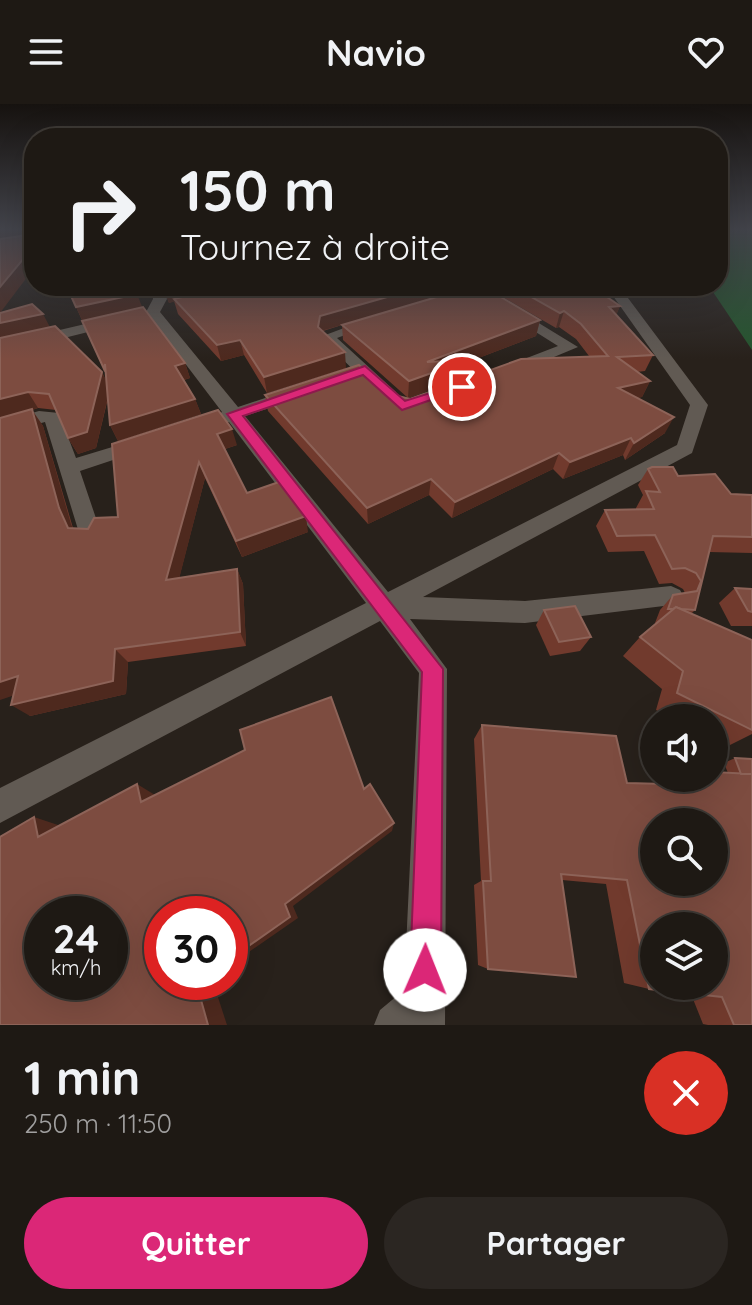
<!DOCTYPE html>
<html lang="fr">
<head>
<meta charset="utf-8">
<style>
  body { margin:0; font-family:Quicksand,sans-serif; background:#2b2622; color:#f1f3f6; height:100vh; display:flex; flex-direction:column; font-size:30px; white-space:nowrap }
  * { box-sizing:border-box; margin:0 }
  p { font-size:26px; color:#a1a0a0 }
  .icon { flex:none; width:44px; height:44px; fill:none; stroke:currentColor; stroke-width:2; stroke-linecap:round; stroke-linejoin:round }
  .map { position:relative; height:921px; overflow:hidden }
  .sheet { display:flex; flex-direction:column; background:#1e1914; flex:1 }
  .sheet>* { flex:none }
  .hud { position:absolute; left:24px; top:24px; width:704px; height:168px; border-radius:32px; box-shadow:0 8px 32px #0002,0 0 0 2px #3c3834; background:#1e1914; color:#f1f3f6; overflow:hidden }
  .buttons { position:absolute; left:640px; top:600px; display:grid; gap:16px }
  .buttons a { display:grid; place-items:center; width:88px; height:88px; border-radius:50%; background:#1e1914; box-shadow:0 8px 32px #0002,0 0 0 2px #3c3834; font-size:40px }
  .speed { position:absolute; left:24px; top:792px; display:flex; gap:16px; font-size:40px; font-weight:700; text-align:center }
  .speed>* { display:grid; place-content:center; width:104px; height:104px; border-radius:50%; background:#1e1914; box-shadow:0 8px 32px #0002,0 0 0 2px #3c3834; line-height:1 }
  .speed small { font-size:20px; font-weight:400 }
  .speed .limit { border:12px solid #d22; background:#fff; color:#111 }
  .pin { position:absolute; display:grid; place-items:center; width:68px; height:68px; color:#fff; margin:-34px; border:4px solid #fff; border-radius:50%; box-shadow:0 2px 8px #0007 }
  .me { position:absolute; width:88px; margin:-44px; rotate:1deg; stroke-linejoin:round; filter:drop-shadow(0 0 6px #0008) }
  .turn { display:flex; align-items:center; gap:28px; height:168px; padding:0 24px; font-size:36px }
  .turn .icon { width:104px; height:104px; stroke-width:2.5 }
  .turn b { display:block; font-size:56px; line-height:68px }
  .round { display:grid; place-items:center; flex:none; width:84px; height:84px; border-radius:42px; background:#2b2622 }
  .overview { display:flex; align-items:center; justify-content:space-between; height:136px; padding:0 24px }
  h1 { font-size:48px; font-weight:700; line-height:60px }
  .cta { display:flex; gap:16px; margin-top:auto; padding:16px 24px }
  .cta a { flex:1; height:92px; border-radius:48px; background:#db2777; color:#fff; font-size:32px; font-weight:700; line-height:92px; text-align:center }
  .cta a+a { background:#2b2622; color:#f1f3f6 }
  header { display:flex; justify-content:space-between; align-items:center; height:104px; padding:0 24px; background:#1e1914; font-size:36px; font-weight:700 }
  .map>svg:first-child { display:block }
  .forest { fill:#24562d }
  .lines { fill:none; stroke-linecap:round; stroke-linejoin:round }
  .minor { fill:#615a53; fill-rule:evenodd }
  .wall { fill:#713a2d }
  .shaded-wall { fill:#4e291e }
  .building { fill:#7d4c40; stroke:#8d6358; stroke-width:2; fill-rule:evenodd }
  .route { fill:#db2777; stroke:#8e194d; stroke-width:2 }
</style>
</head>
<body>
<header><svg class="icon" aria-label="menu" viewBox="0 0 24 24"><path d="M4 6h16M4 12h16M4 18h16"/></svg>Navio<svg class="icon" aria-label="heart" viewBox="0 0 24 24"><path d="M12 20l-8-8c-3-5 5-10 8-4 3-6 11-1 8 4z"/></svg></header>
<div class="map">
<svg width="752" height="921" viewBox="0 0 752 921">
  <rect width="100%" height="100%" fill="#28211b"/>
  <!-- forest -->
  <polygon class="forest" points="718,126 752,126 752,246 709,182 718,182"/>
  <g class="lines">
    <!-- minor -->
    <g class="minor">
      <polygon points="151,182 163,182 167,195 160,208 238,303 289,286 301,286 301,294 245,312 388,488 677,341 690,301 606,182 619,182 708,301 692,349 423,493 525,497 671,482 680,486 684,493 680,500 525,519 410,515 447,565 445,921 374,921 380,906 404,886 419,569 380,517 0,719 0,684 366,499 229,318 219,320 210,315 222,308 146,208 153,195"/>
      <polygon points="463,182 478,182 578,243 518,268 506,268 506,262 558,242"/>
      <polygon points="115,213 120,214 120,220 0,250 0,240"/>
      <polygon points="368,215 380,218 337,234 396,288 396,296 384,296 320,233"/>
      <polygon points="39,307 59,309 76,354 142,334 152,340 149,344 80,367 102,432 99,438 83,438 80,432 45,318 0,330 0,318"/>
    </g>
  </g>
  <!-- wall -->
  <g class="wall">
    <polygon points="163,182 463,182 462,185 540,216 536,232 468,258 466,273 408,294 343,236 342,221 323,227 346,264 267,289 244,251 221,257 178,210 174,197 169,199"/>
    <polygon points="484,182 591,182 620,202 616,211 653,251 645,267 637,268 650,277 642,293 637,294 665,329 625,356 623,351 563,375 553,365 452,414 429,391 368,420 268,307 265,291 390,290 410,295 589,252 576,235 559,223 556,224"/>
    <polygon points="71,192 142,203 185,259 190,274 184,276 195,295 201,310 118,337 110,321 108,294 96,344 78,350 68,334 56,306 38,304 32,306 43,322 73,424 88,425 118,413 112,340 237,341 225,345 247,389 308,428 242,453 205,374 179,474 237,465 243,480 246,542 128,558 126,590 30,612 13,592 0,209 50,224 102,268 106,277 106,269"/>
    <polygon points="648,365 678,372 731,390 752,391 752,449 709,448 695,506 691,510 752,536 752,630 728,642 714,635 714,614 672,614 656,606 662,585 623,552 640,533 656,519 655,519 660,506 673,491 685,489 683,485 672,479 659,480 644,447 608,448 596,422 605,406 636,405 636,404 643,391 638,381"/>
    <polygon points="735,484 752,485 752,522 731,522 719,499"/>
    <polygon points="544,506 591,533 580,547 550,552 536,521"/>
    <polygon points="482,621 627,679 674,680 673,679 683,674 700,674 728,669 724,659 735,654 752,655 752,921 708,921 703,920 691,890 649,885 624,879 606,780 562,776 488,865 478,861 474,781 481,777 474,635"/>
  </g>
  <!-- shaded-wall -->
  <g class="shaded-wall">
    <polygon points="0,126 31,126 33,132 0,139"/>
    <polygon points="34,141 34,164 0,209 0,183 28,142"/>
    <polygon points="173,182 240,182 169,199 164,184"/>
    <polygon points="426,182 463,182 462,186 321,227 318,223 320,212"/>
    <polygon points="137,190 143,205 83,218 76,203"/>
    <polygon points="620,202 614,217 609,203"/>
    <polygon points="564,207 559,223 556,224 560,209"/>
    <polygon points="43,210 51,225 0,237 0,219"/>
    <polygon points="540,216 536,232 468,258 466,273 408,294 409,277 427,258"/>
    <polygon points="240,236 244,251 221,257 217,241"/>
    <polygon points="345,248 346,264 267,289 264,273"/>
    <polygon points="185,259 190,274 180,277 175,262"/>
    <polygon points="102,268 110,284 96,344 78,350 68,334"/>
    <polygon points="650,277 642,293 610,300 618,284"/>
    <polygon points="28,288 38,304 32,306 43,322 71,420 80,439 68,424 0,315 0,295"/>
    <polygon points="195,295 201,310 118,337 110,321"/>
    <polygon points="674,313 665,329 625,356 634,339"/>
    <polygon points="232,325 237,341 222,346 217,330"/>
    <polygon points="631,334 623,351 563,375 570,358"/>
    <polygon points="559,349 553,365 452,414 455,398"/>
    <polygon points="199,358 205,374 175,491 166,476"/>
    <polygon points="431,375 429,391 368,420 367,404"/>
    <polygon points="306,412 308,428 242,453 236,437"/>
    <polygon points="237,465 243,480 246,542 240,528"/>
    <polygon points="115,545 128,558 126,590 30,612 11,601"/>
    <polygon points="18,572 36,584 0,596 0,578"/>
    <polygon points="137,680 155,691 141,698"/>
    <polygon points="34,713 61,722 38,733"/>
    <polygon points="394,719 392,727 293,802 298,814 230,861 230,855 285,800"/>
    <polygon points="196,878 213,878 227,921 208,921"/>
  </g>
  <!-- building -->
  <g class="building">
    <polygon points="29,126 34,126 34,141 28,142 29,148 0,183 0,135 28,131"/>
    <polygon points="120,182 131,182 137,190 76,203 71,192"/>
    <polygon points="228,182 426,182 320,212 318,223 345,248 264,273 240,236 217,241 174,195"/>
    <polygon points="474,182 482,182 540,216 427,258 468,256 409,277 342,221"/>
    <polygon points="512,182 591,182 620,202 609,203 653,251 617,253 650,277 618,284 674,313 634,339 631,334 570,358 559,349 455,398 431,375 367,404 265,291 359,261 390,290 410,295 521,255 608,252 581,220 564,207 560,209"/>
    <polygon points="32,200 43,210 0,219 0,209"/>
    <polygon points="143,203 185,259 175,262 195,295 110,321 105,260 104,265 82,217"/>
    <polygon points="55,222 102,268 87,328 68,334 49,290 28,288 0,295 0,234"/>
    <polygon points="32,305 59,404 68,424 88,425 94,414 118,413 112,340 218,306 232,325 217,330 247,389 279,378 306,412 236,437 199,358 166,476 237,465 240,528 115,545 113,577 11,601 18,572 0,578 0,314"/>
    <polygon points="652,363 673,363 678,372 715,370 731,390 752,391 752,433 713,432 695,506 681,505 676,503 673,505 668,505 673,491 697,487 701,477 696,469 685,464 672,465 655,431 617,432 605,406 654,405 646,387 660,388 648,365"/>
    <polygon points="735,484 752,485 752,508 748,507"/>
    <polygon points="575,502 591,533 559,538 544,506"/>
    <polygon points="676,503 752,536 752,626 677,589 683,567 640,533"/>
    <path d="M331,593L364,685L370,680L394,719L285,800L290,813L230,855V810H162V878H196L208,921H0V733L34,713L38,733L137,680L141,698L245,646L240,626ZM42,810H110V878H42Z"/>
    <path d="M482,621L616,632L627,679L702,681L700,674H714V668L752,670V921H734L722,893L649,885L627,776L561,770L576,873L488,865L483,777H491ZM654,718H714V778H654ZM654,822H714V882H654Z"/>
    <polygon points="735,654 752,655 752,670 741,670"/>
  </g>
  <!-- sky -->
  <linearGradient id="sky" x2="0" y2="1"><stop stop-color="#16120f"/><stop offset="0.49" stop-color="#42434a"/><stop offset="1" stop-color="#42434a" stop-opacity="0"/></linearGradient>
  <rect width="752" height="255" fill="url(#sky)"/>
  <!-- route -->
  <polygon class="route" points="365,262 405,297 462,279 468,283 402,306 363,271 243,312 443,565 441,866 436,877 425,881 415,877 410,866 422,568 227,310"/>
</svg>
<div class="buttons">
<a><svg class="icon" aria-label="sound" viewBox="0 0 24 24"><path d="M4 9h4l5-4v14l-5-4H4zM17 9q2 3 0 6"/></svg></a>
<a><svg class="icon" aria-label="search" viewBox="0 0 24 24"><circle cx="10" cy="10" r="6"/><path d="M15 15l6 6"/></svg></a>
<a><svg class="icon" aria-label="layers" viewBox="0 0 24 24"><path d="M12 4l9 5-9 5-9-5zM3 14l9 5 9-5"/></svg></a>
</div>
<div class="speed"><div>24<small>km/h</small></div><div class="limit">30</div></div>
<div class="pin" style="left:462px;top:283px;background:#d93025"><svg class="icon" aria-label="arrive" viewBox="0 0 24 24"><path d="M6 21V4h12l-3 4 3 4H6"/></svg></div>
<svg class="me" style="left:425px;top:866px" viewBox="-20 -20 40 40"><circle r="19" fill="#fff"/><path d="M0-13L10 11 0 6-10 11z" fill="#db2777"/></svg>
<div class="hud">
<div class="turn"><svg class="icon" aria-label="right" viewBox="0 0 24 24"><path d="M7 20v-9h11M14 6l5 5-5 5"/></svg><div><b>150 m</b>Tournez à droite</div></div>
</div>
</div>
<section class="sheet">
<div class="overview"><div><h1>1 min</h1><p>250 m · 11:50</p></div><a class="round" style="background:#d93025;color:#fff"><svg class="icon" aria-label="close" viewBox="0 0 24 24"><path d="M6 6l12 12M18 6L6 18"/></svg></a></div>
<div class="cta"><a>Quitter</a><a>Partager</a></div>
</section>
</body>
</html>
